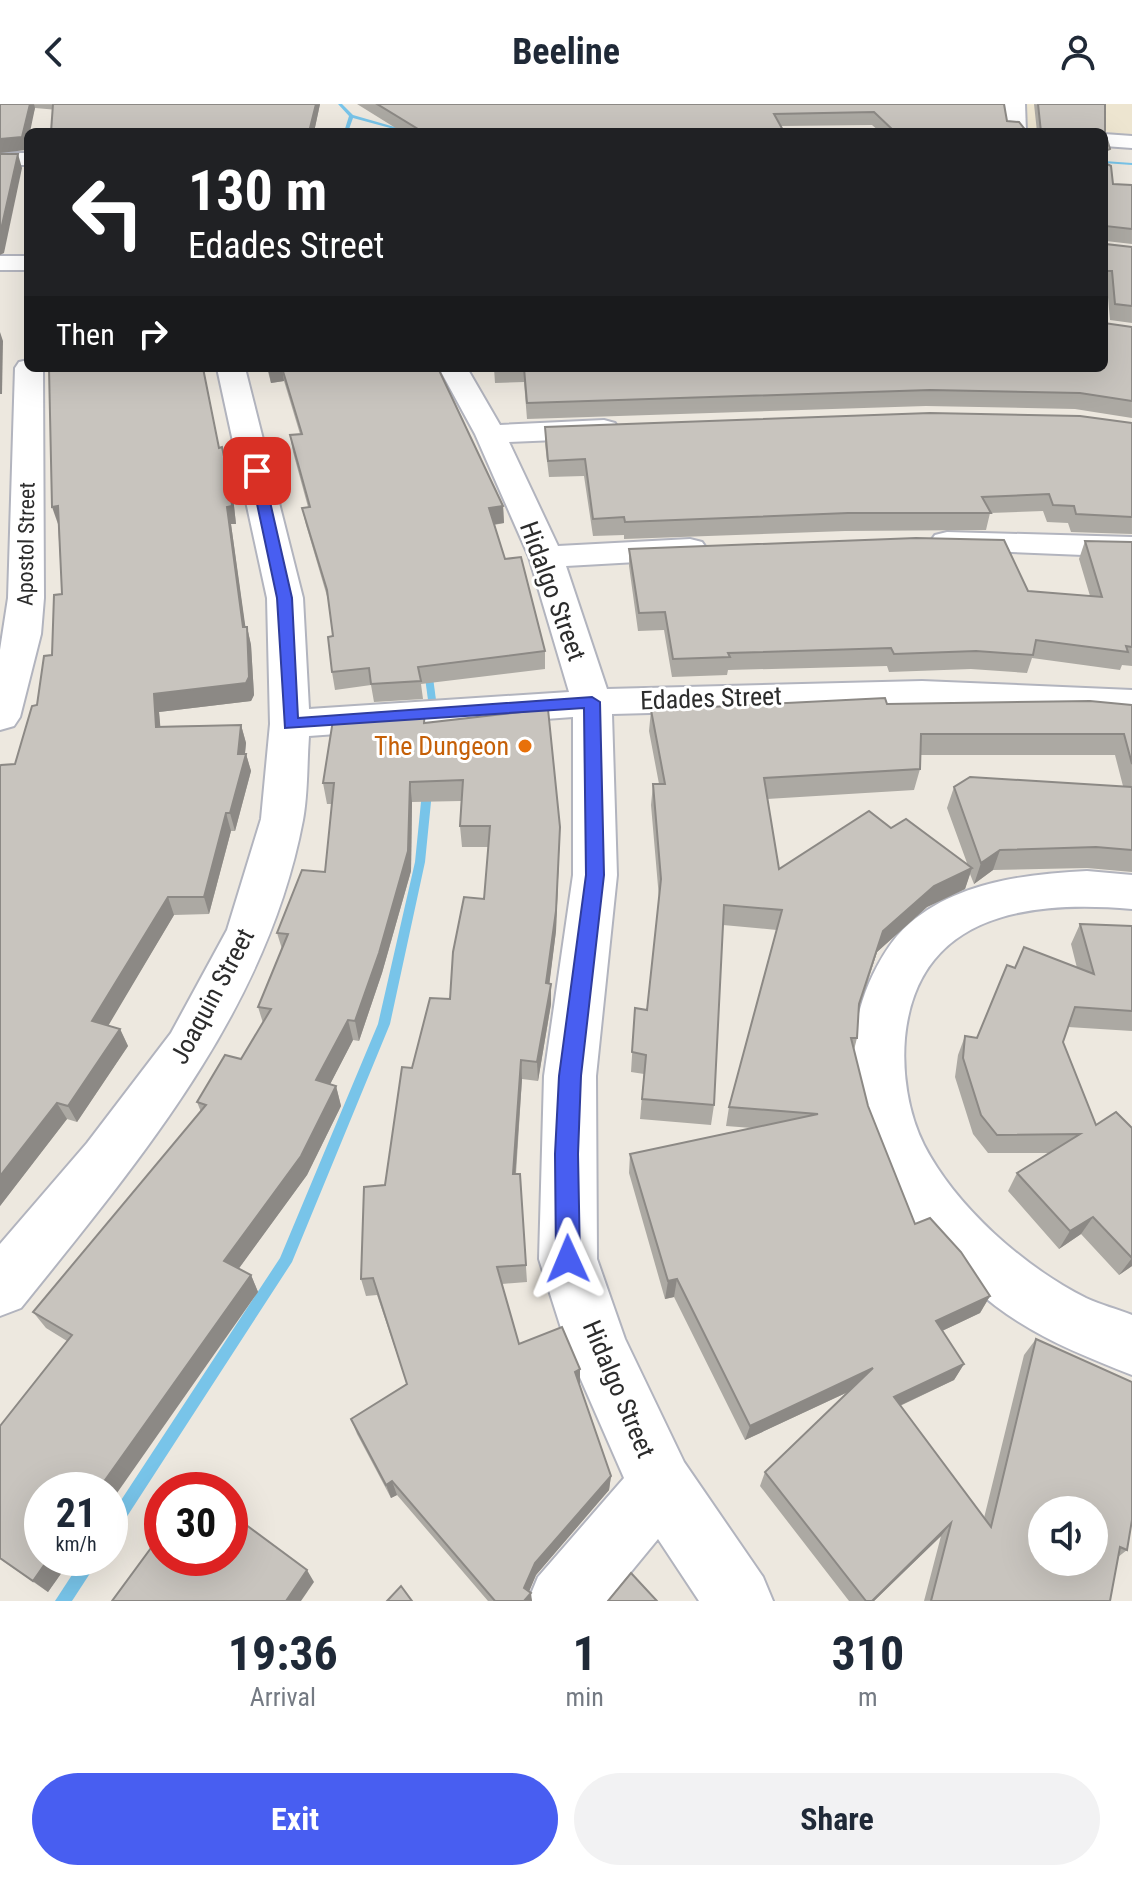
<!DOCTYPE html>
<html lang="en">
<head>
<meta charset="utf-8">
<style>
  body { margin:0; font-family:"Roboto Condensed",sans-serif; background:#f2f2f3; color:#1f2937; height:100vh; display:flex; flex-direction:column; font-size:30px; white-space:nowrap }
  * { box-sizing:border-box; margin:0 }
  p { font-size:26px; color:#747a83 }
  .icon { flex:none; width:44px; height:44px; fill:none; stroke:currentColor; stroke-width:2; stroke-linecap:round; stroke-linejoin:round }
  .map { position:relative; height:1497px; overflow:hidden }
  .drawer { display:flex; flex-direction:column; background:#fff; flex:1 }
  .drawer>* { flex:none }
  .hud { position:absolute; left:24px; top:24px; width:1084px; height:244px; border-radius:12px; box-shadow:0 8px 32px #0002; background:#202124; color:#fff; overflow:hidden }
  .fabs { position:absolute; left:1028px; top:1392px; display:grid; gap:16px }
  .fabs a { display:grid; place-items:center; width:80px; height:80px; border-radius:50%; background:#fff; box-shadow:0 8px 32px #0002; font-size:40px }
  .speed { position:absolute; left:24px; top:1368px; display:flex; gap:16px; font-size:40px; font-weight:700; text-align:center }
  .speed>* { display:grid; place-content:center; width:104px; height:104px; border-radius:50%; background:#fff; box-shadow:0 8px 32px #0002; line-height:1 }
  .speed small { font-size:20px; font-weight:400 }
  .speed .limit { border:12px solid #d22; background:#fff; color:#111 }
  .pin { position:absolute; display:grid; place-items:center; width:68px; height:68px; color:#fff; margin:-34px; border-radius:16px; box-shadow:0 4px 12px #0006 }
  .me { position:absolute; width:88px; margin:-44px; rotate:359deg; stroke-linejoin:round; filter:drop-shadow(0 0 6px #0008) }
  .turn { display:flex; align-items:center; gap:28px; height:168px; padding:0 32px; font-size:36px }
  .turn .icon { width:104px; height:104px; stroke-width:2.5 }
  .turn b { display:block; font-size:56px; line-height:68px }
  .then { display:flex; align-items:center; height:76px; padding:0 32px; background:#0003; gap:16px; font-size:30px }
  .eta { display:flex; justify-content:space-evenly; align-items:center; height:136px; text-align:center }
  .eta b { font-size:48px; font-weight:700; line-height:56px }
  .cta { display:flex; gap:16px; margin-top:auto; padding:16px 32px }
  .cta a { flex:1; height:92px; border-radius:48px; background:#485ef1; color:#fff; font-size:32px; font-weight:700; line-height:92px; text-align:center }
  .cta a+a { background:#f2f2f3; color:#1f2937 }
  header { display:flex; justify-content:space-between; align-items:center; height:104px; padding:0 32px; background:#fff; font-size:36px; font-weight:700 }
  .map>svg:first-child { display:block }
  .education { fill:#ede5d0 }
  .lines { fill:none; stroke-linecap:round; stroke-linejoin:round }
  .stream { fill:#78c4e9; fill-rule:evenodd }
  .minor-casing { stroke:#b2b4be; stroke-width:4 }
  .minor { fill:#fff; fill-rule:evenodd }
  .wall { fill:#aca9a3; fill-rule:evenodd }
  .shaded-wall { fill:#8c8985 }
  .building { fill:#c8c4be; stroke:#8c8985; stroke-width:2; fill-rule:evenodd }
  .route { fill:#485ef1; stroke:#2f3d9d; stroke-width:2 }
  .food-dot { fill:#e8710a; stroke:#fff; stroke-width:3 }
  .labels { text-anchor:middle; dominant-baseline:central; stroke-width:6; stroke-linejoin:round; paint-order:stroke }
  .far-street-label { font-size:22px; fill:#2c2c2c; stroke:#fff }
  .street-label { font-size:26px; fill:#2c2c2c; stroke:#fff }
  .food-label { font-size:26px; fill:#c56008; stroke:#fff; text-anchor:end }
</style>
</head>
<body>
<header><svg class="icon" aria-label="back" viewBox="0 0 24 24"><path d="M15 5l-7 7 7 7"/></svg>Beeline<svg class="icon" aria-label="person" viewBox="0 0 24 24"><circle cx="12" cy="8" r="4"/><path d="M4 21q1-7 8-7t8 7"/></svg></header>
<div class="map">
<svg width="1132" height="1497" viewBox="0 0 1132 1497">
  <rect width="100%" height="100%" fill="#ede8df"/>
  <!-- education -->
  <polygon class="education" points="1026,0 1132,0 1132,33 1027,25"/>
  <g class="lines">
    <!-- stream -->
    <g class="stream">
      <polygon points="338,0 342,0 353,11 412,28 405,28 353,14 348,28 344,28 349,12"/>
      <polygon points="1104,57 1132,59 1132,61 1104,59"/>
      <polygon points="428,563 432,566 436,596 432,599 428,596 424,566"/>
      <polygon points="427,685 432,688 425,758 390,920 292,1158 115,1431 110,1434 110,1413 280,1154 378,920 415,758 422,688"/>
      <polygon points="83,1454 100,1454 72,1497 55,1497"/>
    </g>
    <!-- minor casing -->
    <g class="minor-casing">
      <g id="minor">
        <polygon points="1005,0 1025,0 1026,28 1006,28"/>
        <polygon points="1104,30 1132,32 1132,44 1104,42"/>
        <rect x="0" y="49" width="28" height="12"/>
        <rect x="0" y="152" width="28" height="14"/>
        <polygon points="28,256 28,264 43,264 44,494 41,530 20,613 14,622 0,626 0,546 8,494 15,264 19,258"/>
        <path d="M217,264H245L303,494L309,605L569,588L529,453L475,330L439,264H467L500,321L604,316L615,319L619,325L615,331L604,334L509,338L558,442L690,435L702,438L707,445L702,452L690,455L566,462L607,585L922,577L1132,586V612L922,602L612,610L617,771L596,972L597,1155L625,1235L684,1358L763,1473L773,1497H699L658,1435L607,1497H528L538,1473L624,1374L568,1246L539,1155L544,972L573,771V613L309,632C307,659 308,689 303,716C267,907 139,1057 21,1204L0,1212V1140L87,1039L171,929L227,826L261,715L270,620L267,494Z"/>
        <polygon points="947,428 1132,433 1132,453 935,445 930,438 935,431"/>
        <path d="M1087,767L1132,771V805C1029,796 917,809 905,934C902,969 908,1009 924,1041C956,1103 1024,1163 1086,1194C1101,1201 1117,1205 1132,1211V1271C1074,1248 1021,1227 974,1184C892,1108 821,992 869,879C879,857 891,835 910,819C958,778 1026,770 1087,767Z"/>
      </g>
    </g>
    <!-- minor -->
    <use href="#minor" class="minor"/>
  </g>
  <!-- wall -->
  <g class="wall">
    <polygon points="0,0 320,0 314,28 35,4 28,28 26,46"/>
    <polygon points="357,0 1004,0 1007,17 1027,28 880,28 872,21 781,22 784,28 402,28"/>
    <polygon points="1034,0 1105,0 1105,59 1113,80 1132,81 1132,140 1106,137 1106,140 1132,143 1132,219 1110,216 1107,182 1104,182 1104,28 1037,28"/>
    <polygon points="1132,223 1132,314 1075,305 926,302 527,315 524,278 495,279 494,264 1104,264"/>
    <polygon points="267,264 438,264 503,402 504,419 494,421 505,455 545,547 545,565 421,580 423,595 374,598 371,581 335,586 332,568 333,532 329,499 306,421 302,404 308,403 293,348 290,331 300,330 284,277 271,279"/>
    <polygon points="1132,319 1132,430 1071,428 1068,419 1047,418 1043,407 990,409 986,426 845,427 624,435 624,431 593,432 584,372 549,373 545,340 545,323"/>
    <polygon points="219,344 233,393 236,420 231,420 245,523 247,523 251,541 254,591 251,597 159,608 160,622 241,621 246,639 245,650 246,650 251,667 235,727 231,727 209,810 174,811 108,921 120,925 128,942 77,1018 67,1015 0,1102 0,662 15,660 37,601 52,551 62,490 58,420"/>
    <polygon points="1085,437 1132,438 1132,562 1122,561 1120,566 1032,554 1027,569 971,565 889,568 887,562 728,566 727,571 672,573 664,526 638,527 629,462 629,445 1028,487 1090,492 1079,455"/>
    <path d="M887,600L1132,601V768L1087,764L993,766L974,780L970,770L965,785L927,803L877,848L859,903L857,934L854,946L868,1002L915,1120L990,1192L980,1209L942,1227L964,1260L954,1276L900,1302L984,1414L1024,1251L1036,1235L1127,1446L1118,1453L1110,1497H924L941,1432L874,1497H849L760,1382L765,1368L848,1288L745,1336L674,1193L665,1195L629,1069L630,1050L752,1024L726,1022L729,1003L777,826L723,821L714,1001L711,1021L640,1015L644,970L631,968L635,904L647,906L659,794L651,701L653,680H659L649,627L651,606ZM921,651H1115L1123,682L954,683L947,704L967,759L891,724L779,765L767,695L914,686L920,665Z"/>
    <polygon points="426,618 560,723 556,827 549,880 551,880 551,900 538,977 522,975 516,1070 520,1070 527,1178 502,1180 519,1240 580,1281 611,1372 609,1386 536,1471 529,1487 532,1497 488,1497 397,1391 391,1394 357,1330 351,1315 407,1280 377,1191 366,1192 361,1175 385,1081 412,964 450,895 484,795 488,743 462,743 460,722 461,697 412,698 411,767 382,869 359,937 353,936 330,980 336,982 341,1002 307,1071 238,1165 251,1171 258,1188 42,1454 72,1454 48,1488 0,1455 0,1322 67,1237 46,1224 33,1208 201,1008 197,998 241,955 263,919 258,903 282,845 277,829 325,768 332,700 327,700 323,679"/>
    <polygon points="1080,820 1132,822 1132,927 1068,923 1063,938 1096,1021 1132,1024 1132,1162 1119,1171 1081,1130 1059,1145 1008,1087 1017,1069 1051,1049 988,1049 973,1030 955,973 958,951 965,932 977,934 1077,864 1071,840"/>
  </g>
  <!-- shaded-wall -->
  <g class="shaded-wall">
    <polygon points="30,0 34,0 35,4 30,28 28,28 26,46 0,49 0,35"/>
    <polygon points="316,0 320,0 314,28 309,28"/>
    <polygon points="18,50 22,64 4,149 0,151 0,130"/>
    <polygon points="0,228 3,237 2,290 0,290"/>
    <polygon points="268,264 282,264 284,277 271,279"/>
    <polygon points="222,343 233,393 236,420 231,420 248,541 243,523 227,403"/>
    <polygon points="58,402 64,419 58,420 52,403"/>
    <polygon points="503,402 504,419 489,421 489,404"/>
    <polygon points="247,523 251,541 254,591 251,597 159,608 162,640 156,623 154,590"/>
    <polygon points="241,621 246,639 244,658 246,650 251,667 235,727 230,709"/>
    <polygon points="410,678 412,698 411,767 382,869 359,937 355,917"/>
    <polygon points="226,709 231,727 209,810 204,793"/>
    <polygon points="560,723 556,827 547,899 546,879"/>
    <polygon points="1000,746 993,766 974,780 981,759"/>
    <polygon points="972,764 965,785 927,803 877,848 854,921 883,827 934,782"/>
    <polygon points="168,793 174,811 101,934 92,917"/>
    <polygon points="551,880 551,900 538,977 537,958"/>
    <polygon points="348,916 353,936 322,996 316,976"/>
    <polygon points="120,925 128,942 77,1018 68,1002"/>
    <polygon points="521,956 522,975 514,1089 513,1070"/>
    <polygon points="336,982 341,1002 307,1071 232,1174 224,1157"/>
    <polygon points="57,999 67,1015 0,1102 0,1072"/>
    <polygon points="1093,1113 1081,1130 1059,1145 1070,1127"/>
    <polygon points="1132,1154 1132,1162 1119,1171"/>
    <polygon points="251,1171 258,1188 110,1399 110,1386 98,1386"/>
    <polygon points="677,1175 674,1193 665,1195 668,1177"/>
    <polygon points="990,1192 980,1209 927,1234 936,1217"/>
    <polygon points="964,1260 954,1276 886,1308 894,1293"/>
    <polygon points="873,1264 865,1280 745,1336 750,1322"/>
    <polygon points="580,1265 580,1281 575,1284 575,1268"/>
    <polygon points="611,1372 609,1386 536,1471 526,1495 531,1489 532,1497 524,1497 524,1484 535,1459"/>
    <polygon points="392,1377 397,1391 391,1394 386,1381"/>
    <polygon points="951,1419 941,1432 874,1497 872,1497"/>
    <polygon points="49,1454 72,1454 48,1488 33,1477"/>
    <polygon points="307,1466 314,1478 301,1497 286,1497"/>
  </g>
  <!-- building -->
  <g class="building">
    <polygon points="0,0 30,0 22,33 0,35"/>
    <polygon points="53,0 316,0 309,28 51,28"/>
    <polygon points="377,0 1004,0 1007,17 1019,18 1027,28 895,28 874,8 774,10 784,28 423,28"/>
    <polygon points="1038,0 1105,0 1105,29 1110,45 1105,47 1105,59 1111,62 1113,80 1132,81 1132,125 1106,122 1106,140 1132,143 1132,202 1115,200 1112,167 1104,167 1104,28 1041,28"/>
    <polygon points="0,50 18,50 0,130"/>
    <polygon points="1104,219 1132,223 1132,297 1080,289 930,286 527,299 524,264 1104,264"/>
    <polygon points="49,264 203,264 219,344 222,343 229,376 232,402 227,403 243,523 247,523 249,573 246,579 154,590 156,623 241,621 238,650 246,650 230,709 226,709 204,793 168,793 92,917 120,925 68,1002 57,999 0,1072 0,662 1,661 15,660 32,602 37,601 44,552 52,551 54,491 62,490 58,402 52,403"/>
    <polygon points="282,264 438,264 503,402 489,404 505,455 521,453 545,547 418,563 421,577 371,580 369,564 332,568 328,533 333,532 327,486 302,404 310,403 290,331 302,330"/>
    <polygon points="930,309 1080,312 1132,319 1132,413 1076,410 1074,402 1053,401 1049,390 982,393 991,409 848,409 625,418 624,413 593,415 585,355 548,357 545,323"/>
    <polygon points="916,434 1004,436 1028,487 1102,493 1085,437 1132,438 1132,543 1126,542 1128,548 1036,536 1033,551 976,547 894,550 891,544 728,549 730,553 673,555 665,508 639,509 629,445"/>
    <path d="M885,594L887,600L1090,597L1132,601V660L1124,630H921L920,665L764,674L779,765L869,707L891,724L906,715L972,764L934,782L883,827L859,900L857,934H851L868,1002L915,1120L930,1114L961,1148L990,1192L936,1217L964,1260L894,1293L991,1423L1036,1235L1132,1278V1416L1127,1446L1120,1443L1110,1497H931L951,1419L872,1497H866L765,1368L873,1264L750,1322L677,1175L668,1177L630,1050L818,1010L729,1003L782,806L724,801L714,1001L642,995L646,951L632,948L635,904L647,906L661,775L653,680H665L651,606ZM1042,1406H1094V1458H1042Z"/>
    <polygon points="548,605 560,723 556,807 546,879 551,880 550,886 537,958 521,956 513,1070 520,1070 526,1161 497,1163 519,1240 562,1223 580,1265 575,1268 611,1372 535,1459 524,1484 531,1489 524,1497 495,1497 392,1377 386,1381 351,1315 407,1280 373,1174 361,1175 364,1083 385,1081 402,963 412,964 430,894 450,895 453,848 464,793 484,795 490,722 460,722 463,676 410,678 408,747 379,849 355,917 348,916 316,976 336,982 301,1052 224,1157 251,1171 98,1386 42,1386 42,1454 49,1454 33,1477 0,1454 0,1322 72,1231 33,1208 206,1001 197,998 225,951 241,955 271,905 258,903 288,830 277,829 302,766 325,768 334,679 323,679 333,616 376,615 375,609 425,606 424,619"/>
    <polygon points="970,673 1132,683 1132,746 1096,743 1000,746 981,759 954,683"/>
    <polygon points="1080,820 1132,822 1132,907 1075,903 1063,938 1096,1021 1116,1008 1132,1024 1132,1154 1093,1113 1070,1127 1017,1069 1080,1030 997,1031 981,1011 963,954 965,932 977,934 1007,861 1015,864 1024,843 1094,870"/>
    <polygon points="230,1409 307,1466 286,1497 112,1497 162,1429 162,1454 230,1454"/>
    <polygon points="631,1469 657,1497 608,1497"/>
    <polygon points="401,1482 412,1497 387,1497"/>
  </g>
  <!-- route -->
  <polygon class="route" points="257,363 263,367 292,494 298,614 592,593 600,598 604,771 581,972 578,1050 580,1155 577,1163 568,1167 560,1163 556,1155 555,1050 559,972 586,771 584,604 285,624 277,494 250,367"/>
  <!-- markers -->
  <circle class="food-dot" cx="525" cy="642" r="8"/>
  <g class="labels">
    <!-- far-street labels -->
    <g class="far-street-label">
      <text transform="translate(26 440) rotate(-89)">Apostol Street</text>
    </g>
    <!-- street labels -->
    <g class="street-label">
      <text transform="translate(553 487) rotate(70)">Hidalgo Street</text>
      <text transform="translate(711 594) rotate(-2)">Edades Street</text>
      <text transform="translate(212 892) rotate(-62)">Joaquin Street</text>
      <text transform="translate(619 1285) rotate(67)">Hidalgo Street</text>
    </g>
    <!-- food labels -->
    <g class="food-label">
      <text x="509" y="642">The Dungeon</text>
    </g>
  </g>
</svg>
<div class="fabs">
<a><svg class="icon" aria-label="sound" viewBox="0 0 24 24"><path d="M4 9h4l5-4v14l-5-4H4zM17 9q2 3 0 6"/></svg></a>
</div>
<div class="speed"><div>21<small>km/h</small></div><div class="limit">30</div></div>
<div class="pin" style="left:257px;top:367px;background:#d93025"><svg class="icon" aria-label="arrive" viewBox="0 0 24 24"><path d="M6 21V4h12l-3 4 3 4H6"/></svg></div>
<svg class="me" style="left:568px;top:1155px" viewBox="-20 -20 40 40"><path d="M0-17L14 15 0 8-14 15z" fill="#485ef1" stroke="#fff" stroke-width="4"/></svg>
<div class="hud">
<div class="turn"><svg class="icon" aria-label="left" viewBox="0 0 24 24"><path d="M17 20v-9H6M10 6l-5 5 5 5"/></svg><div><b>130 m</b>Edades Street</div></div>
<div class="then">Then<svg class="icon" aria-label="right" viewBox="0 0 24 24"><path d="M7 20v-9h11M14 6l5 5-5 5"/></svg></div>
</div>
</div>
<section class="drawer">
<div class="eta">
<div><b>19:36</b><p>Arrival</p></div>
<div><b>1</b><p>min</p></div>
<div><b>310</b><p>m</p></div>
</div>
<div class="cta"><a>Exit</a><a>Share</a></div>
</section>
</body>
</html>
